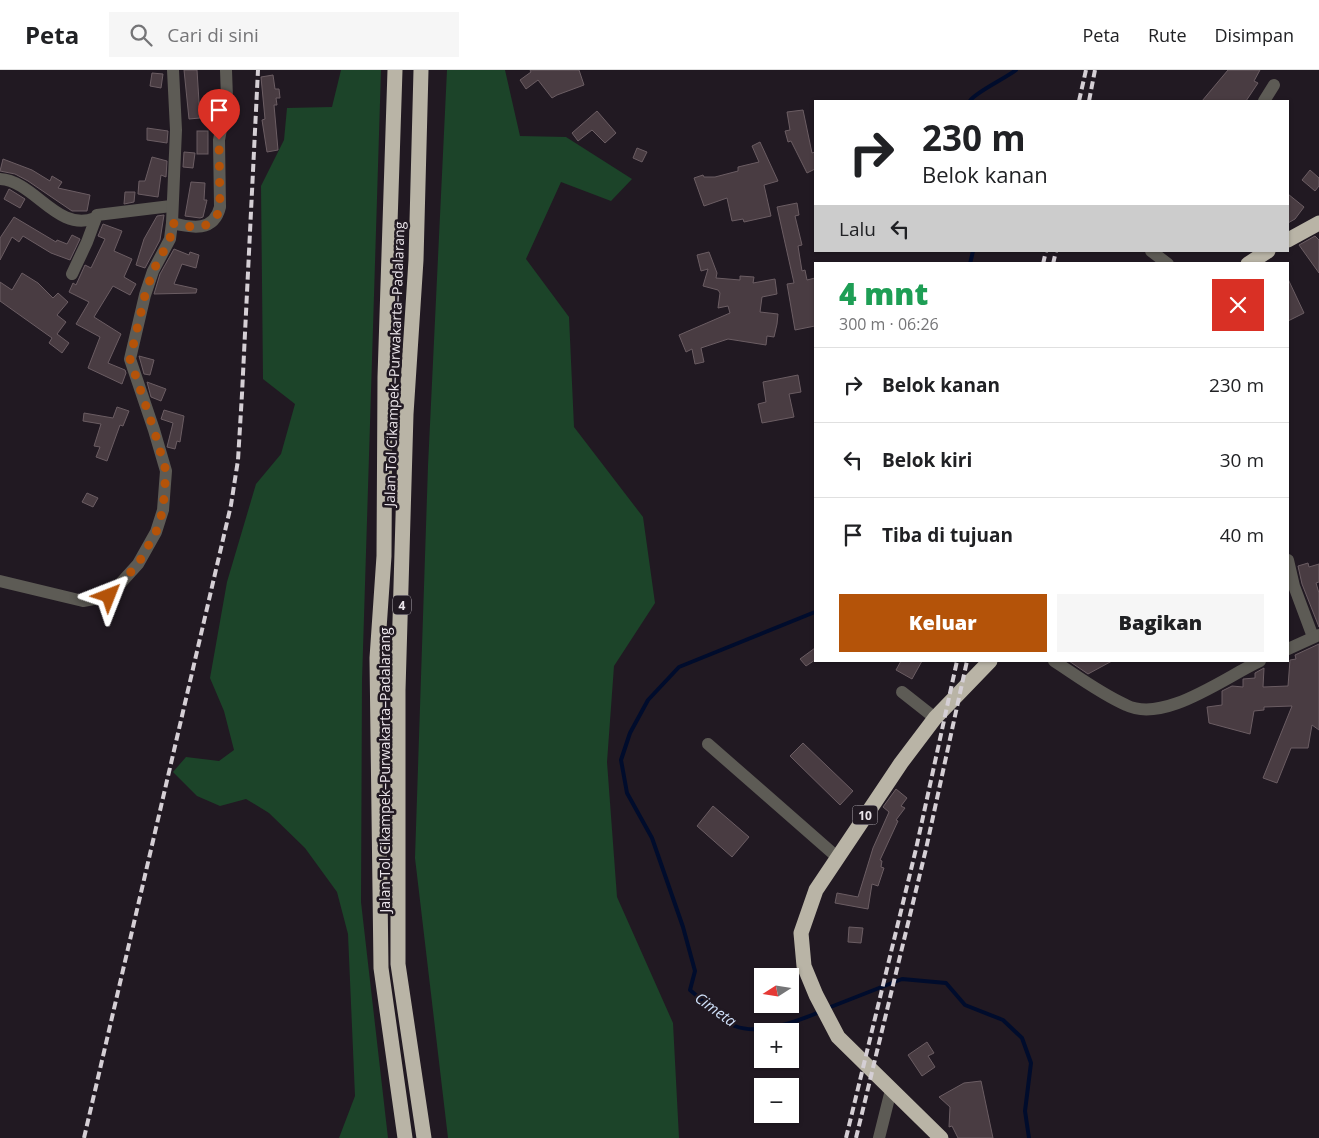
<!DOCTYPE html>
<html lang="id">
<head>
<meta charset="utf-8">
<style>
  body { margin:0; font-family:"Open Sans",sans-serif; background:#f6f6f6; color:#202124; height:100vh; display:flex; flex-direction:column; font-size:19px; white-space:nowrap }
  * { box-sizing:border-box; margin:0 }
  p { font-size:16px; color:#757577 }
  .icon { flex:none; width:28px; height:28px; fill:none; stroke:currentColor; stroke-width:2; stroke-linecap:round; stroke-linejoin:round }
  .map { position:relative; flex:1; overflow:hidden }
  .panel { position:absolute; left:814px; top:192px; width:475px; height:400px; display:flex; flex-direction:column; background:#fff; border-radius:0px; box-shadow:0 1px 4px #0004 }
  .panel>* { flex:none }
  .top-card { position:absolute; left:814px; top:30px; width:475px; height:152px; border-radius:0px; box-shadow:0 1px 4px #0004; background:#fff; color:#202124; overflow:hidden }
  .needle { width:32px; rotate:258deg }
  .buttons { position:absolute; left:754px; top:898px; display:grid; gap:10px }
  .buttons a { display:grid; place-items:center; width:45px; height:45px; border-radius:0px; background:#fff; box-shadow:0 1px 4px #0004; font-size:25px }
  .pin { position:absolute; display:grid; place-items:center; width:42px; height:42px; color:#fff; margin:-51px -21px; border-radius:50% 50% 50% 0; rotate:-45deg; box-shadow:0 0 5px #0007 }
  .pin .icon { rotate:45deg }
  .me { position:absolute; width:55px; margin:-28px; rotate:45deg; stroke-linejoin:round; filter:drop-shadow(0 0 4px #0008) }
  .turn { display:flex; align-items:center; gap:18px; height:105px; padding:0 25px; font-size:22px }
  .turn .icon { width:65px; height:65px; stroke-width:2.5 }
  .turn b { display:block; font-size:35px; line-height:42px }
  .then { display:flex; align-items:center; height:48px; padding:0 25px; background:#0003; gap:10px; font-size:19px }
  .round { display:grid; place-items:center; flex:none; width:52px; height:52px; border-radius:0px; background:#f6f6f6 }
  .overview { display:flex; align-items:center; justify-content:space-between; height:85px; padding:0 25px }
  h1 { font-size:30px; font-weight:800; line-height:38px; color:#1e9e55 }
  .button { display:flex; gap:10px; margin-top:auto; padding:10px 25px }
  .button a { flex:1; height:58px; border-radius:0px; background:#b45309; color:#fff; font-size:20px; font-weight:800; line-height:58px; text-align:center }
  .button a+a { background:#f6f6f6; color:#202124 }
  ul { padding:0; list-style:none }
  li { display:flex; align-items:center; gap:15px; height:75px; padding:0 25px; border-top:1px solid #e0e0e0 }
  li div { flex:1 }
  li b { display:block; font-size:19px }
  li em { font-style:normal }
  header { display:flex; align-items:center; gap:30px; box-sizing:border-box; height:70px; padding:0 25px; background:#fff; border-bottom:1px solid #e0e0e0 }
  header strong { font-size:24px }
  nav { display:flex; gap:28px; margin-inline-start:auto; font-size:18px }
  .search { width:350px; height:45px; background:#f6f6f6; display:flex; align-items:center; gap:12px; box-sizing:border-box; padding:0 18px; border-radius:0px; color:#757577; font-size:19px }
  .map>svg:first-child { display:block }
  .green { fill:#1c4429 }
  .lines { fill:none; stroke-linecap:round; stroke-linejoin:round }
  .stream { stroke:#000c2c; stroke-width:4 }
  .building { fill:#493c42; stroke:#6b5d63 }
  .minor { stroke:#5d5b55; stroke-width:12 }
  .highway { stroke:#b9b4a6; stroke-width:15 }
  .rail { stroke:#d5cfd5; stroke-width:4; stroke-dasharray:8 4; stroke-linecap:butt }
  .route { stroke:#b45309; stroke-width:9; stroke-dasharray:0 16.2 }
  .labels { text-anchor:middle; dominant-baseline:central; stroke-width:5; stroke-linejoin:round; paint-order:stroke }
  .shield { fill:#211922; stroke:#aea8af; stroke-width:1 }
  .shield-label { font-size:12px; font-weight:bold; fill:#ebe5eb }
  .street-label { font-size:14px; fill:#ebe5eb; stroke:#211922 }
  .water-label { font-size:15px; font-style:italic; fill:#d1e2fb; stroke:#211922 }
</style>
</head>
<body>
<header>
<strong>Peta</strong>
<div class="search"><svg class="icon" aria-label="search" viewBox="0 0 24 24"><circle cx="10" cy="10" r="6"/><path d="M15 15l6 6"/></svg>Cari di sini</div>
<nav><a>Peta</a><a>Rute</a><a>Disimpan</a></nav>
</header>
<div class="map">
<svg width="1319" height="1068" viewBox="0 0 1319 1068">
  <rect width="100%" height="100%" fill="#211922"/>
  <!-- green -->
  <g class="green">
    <polygon points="341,0 381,0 362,611 361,832 388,1068 339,1068 355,1026 348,864 337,822 305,778 269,743 246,729 220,736 197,726 173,702 186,687 219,691 234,680 224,641 210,608 227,512 256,414 281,384 295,334 263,309 261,116 284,70 287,38 332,37"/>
    <polygon points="447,0 505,0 520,66 566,67 632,109 611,131 561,112 526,189 569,247 574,357 643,447 655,533 614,596 607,692 617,827 673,953 679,1068 448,1068 415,788 428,396"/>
  </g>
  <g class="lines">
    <!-- stream -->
    <g class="stream">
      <path d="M970,31C974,23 1006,8 1016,0"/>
      <polyline points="970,194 973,181"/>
      <path d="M815,542L679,597L648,630L630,663L621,690L627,723L652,768L683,857L695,901L690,920C700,928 724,952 735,956C760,966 798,951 822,941"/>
      <polyline points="828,938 902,909 946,913 965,935 1003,950 1022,968 1031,993 1025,1041 1029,1068"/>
    </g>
  </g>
  <!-- building -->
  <g class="building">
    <polygon points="184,0 197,0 200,48 189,49"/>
    <polygon points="530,0 579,0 584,15 557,25 552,28 538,10 526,19 520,10 531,2"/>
    <polygon points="1228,0 1260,0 1254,11 1258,13 1246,31 1202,31"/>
    <polygon points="152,3 163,4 161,18 150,16"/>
    <polygon points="273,5 275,19 279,19 280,28 276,28 277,35 274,35 278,80 267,82 262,50 265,49 261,7"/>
    <polygon points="803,40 812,83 815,82 815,99 807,103 791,71 788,72 785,61 790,60 787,42"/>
    <polygon points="597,41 616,63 605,73 592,60 578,71 572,63"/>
    <polygon points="147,58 168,61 167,73 147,70"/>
    <rect x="197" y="61" width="11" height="23"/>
    <polygon points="760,72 778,111 764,115 771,146 744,152 743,149 732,151 727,128 704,136 694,108 703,105 704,107 715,107 738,101 738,97 759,92 752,76"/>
    <polygon points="637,78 647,82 642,92 633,88"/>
    <polygon points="184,82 195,83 193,98 183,97"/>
    <polygon points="152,87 167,91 166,107 161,105 158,127 138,124 139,111 145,111"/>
    <polygon points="3,89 32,100 50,111 52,106 62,112 58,118 90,125 87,141 72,141 28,111 15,104 0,101"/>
    <polygon points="1310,100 1319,108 1319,116 1315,121 1302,110"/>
    <polygon points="191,112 205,113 204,130 207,130 203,147 200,148 185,146"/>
    <polygon points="9,119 25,129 20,138 4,129"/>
    <polygon points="125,122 135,122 134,132 124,134"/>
    <polygon points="1288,124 1304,137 1295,149 1288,153"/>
    <polygon points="797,133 799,145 795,146 802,175 798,176 802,201 805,200 807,210 815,208 815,256 795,260 787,214 794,213 777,137"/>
    <polygon points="164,145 160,170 145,198 136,195 144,169 157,146"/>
    <polygon points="14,147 56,172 57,170 67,174 72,165 80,169 70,190 51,183 23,166 19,172 12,167 0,190 0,168"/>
    <polygon points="103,154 122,161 114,181 132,189 124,207 136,214 130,225 113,216 94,247 121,264 108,293 125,300 126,303 122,314 88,298 100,267 76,254 89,232 69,222 73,213 76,215 85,195 91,198 105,169 98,166"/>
    <polygon points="1315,166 1319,170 1319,203 1299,175"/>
    <polygon points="174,179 189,185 190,182 199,185 196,198 182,194 174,214 197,219 196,223 154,224 160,204"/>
    <polygon points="709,182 717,203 716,208 740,210 740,206 754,207 753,213 775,209 777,224 762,227 760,242 778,244 777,254 774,267 767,266 766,275 728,269 701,278 704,292 695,294 692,279 686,282 679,265 730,243 728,236 718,238 720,223 718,220 703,216 708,199 701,201 697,185"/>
    <polygon points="22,203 38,213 53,228 58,223 68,232 57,245 66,252 57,264 69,273 62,283 49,273 52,268 0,231 0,212 12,220"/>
    <polygon points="1288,209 1304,243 1288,251"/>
    <polygon points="139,286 154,290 150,305 144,304"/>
    <polygon points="798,305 801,322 789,324 794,347 762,353 758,334 766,332 763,312"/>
    <polygon points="147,312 166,319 161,331 151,327"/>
    <polygon points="117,337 129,341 123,356 120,355 107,391 96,387 100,377 94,376 101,354 83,351 84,343 113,348"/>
    <polygon points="164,340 184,346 180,372 177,371 175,379 167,377 173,353 161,349"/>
    <polygon points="87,423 98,428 93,437 82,432"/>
    <polygon points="1308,493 1309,497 1319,494 1319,512 1316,513 1319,523 1319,557 1302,514 1298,496"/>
    <polygon points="1319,574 1319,660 1312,655 1308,678 1291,678 1277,713 1263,708 1292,636 1264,637 1264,640 1254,641 1250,664 1209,653 1207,637 1222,635 1222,621 1232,616 1243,617 1243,609 1255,608 1255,603 1264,598 1263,617 1288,616 1290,590 1296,589 1295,585"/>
    <polygon points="815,578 815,590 806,596 800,589"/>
    <polygon points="901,591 922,591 912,609 896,600"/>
    <polygon points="1069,591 1112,591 1088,604"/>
    <polygon points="803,673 853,721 840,735 790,686"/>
    <polygon points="896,719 907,728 901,736 905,738 896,750 898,751 880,790 882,791 881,797 884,798 878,816 872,814 868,839 835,833 837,823 858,827 873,778 889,742 883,737"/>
    <polygon points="713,736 749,767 732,787 697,756"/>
    <polygon points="849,857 863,858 861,873 848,872"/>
    <polygon points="927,972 934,983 928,986 935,997 922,1006 908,985"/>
    <polygon points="981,1011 993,1068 958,1068 952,1056 949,1057 950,1037 939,1027 964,1013"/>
  </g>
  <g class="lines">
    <!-- minor -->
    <g class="minor">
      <polyline points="1264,31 1274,15"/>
      <path d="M0,109C35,111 57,163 95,148"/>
      <path d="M172,153C192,158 214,162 220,137L219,70L227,28L226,0"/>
      <polyline points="1151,181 1168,194"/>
      <polyline points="72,204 87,172 97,145 171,136"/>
      <polyline points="1288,490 1294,516 1313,567"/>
      <polyline points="0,511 83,531 109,526 138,494 156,462 163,440 166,401 154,360 130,289 145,225 153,201 170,169 172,153 176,60 173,0"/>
      <polyline points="1288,579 1319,565"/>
      <path d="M1054,591C1077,606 1101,624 1126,635C1164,654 1225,607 1260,591"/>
      <polyline points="902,622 935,648"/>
      <polyline points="708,674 837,787"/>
      <polyline points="879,1068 891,1020"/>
    </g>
    <!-- highway -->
    <g class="highway">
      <polyline points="395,0 385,307 384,486 377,588 381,898 405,1068"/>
      <polyline points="421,0 416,190 406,344 398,620 398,894 424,1068"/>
      <polyline points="1288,170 1319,153"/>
      <polyline points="1248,194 1268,181"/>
      <polyline points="941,1068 838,967 816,925 804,896 801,863 816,820 901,693 935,648 990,591"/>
    </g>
    <!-- rail -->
    <g class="rail">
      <polyline points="1079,31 1086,0"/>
      <polyline points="1089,31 1095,0"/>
      <polyline points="1043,194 1046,181"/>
      <polyline points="1053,194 1056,181"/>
      <polyline points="84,1068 231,435 238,390 242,324 258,0"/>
      <polyline points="846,1068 916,779 957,591"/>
      <polyline points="856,1068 926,779 967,591"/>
    </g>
  </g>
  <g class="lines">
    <!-- route -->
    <path class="route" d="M109,526L138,494L156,462L163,440L166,401L154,360L130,289L145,225L153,201L170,169L172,153C192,158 214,162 220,137L219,70"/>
  </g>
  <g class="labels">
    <!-- shield labels -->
    <g class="shield">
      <rect x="393" y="525.5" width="18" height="19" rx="4"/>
      <rect x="852.5" y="735.5" width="25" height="19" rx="4"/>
    </g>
    <g class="shield-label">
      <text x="402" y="535">4</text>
      <text x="865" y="745">10</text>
    </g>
    <!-- street labels -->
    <g class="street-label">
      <text transform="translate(394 294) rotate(-88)">Jalan Tol Cikampek–Purwakarta–Padalarang</text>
      <text transform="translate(384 700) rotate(-90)">Jalan Tol Cikampek–Purwakarta–Padalarang</text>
    </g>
    <!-- water labels -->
    <g class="water-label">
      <text transform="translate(716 939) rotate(36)">Cimeta</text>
    </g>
  </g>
</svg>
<div class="buttons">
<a><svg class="needle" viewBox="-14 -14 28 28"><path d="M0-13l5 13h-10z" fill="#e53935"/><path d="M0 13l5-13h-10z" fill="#757577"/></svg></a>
<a>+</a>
<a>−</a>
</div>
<div class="pin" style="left:219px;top:70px;background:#d93025"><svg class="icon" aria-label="arrive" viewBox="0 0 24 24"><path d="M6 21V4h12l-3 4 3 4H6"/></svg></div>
<svg class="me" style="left:109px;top:526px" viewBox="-20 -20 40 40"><path d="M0-17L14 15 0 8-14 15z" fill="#b45309" stroke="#fff" stroke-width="4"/></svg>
<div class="top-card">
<div class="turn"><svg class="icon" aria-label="right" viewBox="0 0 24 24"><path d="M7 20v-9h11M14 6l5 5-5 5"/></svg><div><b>230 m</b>Belok kanan</div></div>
<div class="then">Lalu<svg class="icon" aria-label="left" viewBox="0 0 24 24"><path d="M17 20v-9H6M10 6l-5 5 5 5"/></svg></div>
</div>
<section class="panel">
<div class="overview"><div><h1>4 mnt</h1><p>300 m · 06:26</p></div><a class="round" style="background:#d93025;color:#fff"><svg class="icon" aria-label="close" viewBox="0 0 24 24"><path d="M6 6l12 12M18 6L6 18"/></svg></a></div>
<ul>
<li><svg class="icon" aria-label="right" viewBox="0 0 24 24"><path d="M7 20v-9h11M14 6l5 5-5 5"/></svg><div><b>Belok kanan</b></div><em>230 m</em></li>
<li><svg class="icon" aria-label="left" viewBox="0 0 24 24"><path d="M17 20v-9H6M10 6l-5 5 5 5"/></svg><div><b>Belok kiri</b></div><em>30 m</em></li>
<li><svg class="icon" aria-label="arrive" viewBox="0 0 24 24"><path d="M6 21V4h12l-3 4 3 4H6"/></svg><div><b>Tiba di tujuan</b></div><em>40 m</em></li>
</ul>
<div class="button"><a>Keluar</a><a>Bagikan</a></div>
</section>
</div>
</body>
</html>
